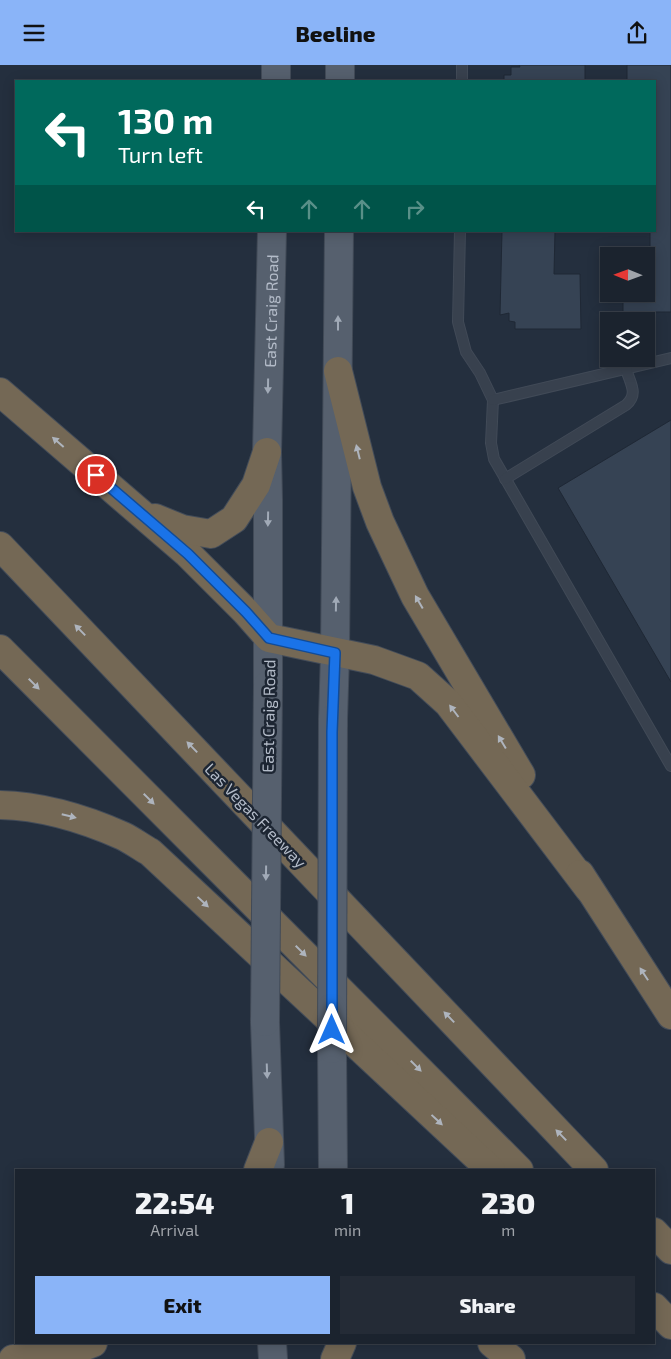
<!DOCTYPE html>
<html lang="en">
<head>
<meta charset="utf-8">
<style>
  body { margin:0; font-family:"Exo 2",sans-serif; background:#242b36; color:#f1f3f6; height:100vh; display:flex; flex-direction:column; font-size:19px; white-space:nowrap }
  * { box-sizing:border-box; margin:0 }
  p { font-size:16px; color:#a0a4aa }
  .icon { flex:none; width:28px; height:28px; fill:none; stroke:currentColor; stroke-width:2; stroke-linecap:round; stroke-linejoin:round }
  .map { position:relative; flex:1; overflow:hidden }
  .details { position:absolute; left:15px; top:1104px; width:640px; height:175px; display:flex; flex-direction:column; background:#1b232e; border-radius:0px; box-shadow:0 2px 12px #0003,0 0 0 1px #39404a }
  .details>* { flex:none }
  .guide { position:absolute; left:15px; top:15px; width:641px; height:152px; border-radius:0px; box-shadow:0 2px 12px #0003,0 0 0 1px #39404a; background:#00695c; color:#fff; overflow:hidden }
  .needle { width:32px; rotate:271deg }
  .tools { position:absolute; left:600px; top:182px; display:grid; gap:10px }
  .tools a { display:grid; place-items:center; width:55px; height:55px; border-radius:0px; background:#1b232e; box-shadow:0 2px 12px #0003,0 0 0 1px #39404a; font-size:25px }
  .pin { position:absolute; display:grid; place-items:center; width:42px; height:42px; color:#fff; margin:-21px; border:2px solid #fff; border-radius:50%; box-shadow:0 1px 5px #0007 }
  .me { position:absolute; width:55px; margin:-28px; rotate:0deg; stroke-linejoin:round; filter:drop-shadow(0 0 4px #0008) }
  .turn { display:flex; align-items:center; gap:18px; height:105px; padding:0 20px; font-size:22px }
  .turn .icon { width:65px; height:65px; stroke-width:2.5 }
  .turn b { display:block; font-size:35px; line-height:42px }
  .lanes { display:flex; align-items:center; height:48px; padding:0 20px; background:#0003; justify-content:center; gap:25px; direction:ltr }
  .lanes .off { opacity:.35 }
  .eta { display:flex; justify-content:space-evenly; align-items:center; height:85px; text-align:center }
  .eta b { font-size:30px; font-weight:800; line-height:35px }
  .action { display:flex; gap:10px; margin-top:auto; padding:10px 20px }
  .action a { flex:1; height:58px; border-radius:0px; background:#8ab4f8; color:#111; font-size:20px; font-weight:800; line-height:58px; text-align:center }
  .action a+a { background:#242b36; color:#f1f3f6 }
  header { display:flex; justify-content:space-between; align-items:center; height:65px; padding:0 20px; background:#8ab4f8; color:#111; font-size:22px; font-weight:800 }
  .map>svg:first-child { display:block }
  .building { fill:#364354; stroke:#1f2835 }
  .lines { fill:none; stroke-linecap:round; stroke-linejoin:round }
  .lane-casing { stroke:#414a57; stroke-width:12 }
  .primary-casing { stroke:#414a57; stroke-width:30 }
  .highway-casing { stroke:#434c59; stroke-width:30 }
  .lane { stroke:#38414e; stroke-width:10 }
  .primary { stroke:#56606e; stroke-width:28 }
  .highway { stroke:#746855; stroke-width:28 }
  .primary-bridge-casing { stroke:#414a57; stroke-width:30; stroke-linecap:butt }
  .primary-bridge { stroke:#56606e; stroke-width:28 }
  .oneway { fill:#a1aab7 }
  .oneway2 { fill:#aeb4bd }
  .route-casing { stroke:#114b97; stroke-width:12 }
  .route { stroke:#1a73e8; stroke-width:9 }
  .labels { text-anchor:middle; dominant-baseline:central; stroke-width:5; stroke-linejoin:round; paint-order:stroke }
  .street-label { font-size:16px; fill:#b4bcc9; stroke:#1d2633 }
</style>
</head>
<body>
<header><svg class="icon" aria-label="menu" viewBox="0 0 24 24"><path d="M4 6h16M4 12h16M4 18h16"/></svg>Beeline<svg class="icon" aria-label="share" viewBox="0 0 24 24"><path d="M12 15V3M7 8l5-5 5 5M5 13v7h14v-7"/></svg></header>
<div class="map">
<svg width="671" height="1294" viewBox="0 0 671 1294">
  <rect width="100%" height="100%" fill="#242f3e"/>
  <!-- building -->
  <g class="building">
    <polygon points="519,0 585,0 585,16 504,16 504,10 511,10 511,2 520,2"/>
    <polygon points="627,0 671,0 671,247 623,247 623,229 646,229 646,193 650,193 650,166 655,166 655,16 627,16"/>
    <polygon points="502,166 555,166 554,209 580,209 581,264 515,264 515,257 509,256 509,248 500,250"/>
    <polygon points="671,355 671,617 558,423"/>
  </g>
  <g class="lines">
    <!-- lane casing -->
    <g class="lane-casing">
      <g id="lane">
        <polyline points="462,16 462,0"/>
        <polyline points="460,166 458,257 466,287 480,308 493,335 491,378 494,394 671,701"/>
        <polyline points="493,335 671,293"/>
        <path d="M505,414L626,340C639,329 630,318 626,304"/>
      </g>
    </g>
    <!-- primary casing -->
    <g class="primary-casing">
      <g id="primary">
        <polyline points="276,16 276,0"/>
        <polyline points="340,16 340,0"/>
        <path id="s1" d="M268,620V434L267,387L272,166"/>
        <polyline points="333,654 335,588 339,166"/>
        <polyline points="265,957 270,1100"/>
        <polyline points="332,984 333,1105"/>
        <polyline points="272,1278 273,1294"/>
      </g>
    </g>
    <!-- highway casing -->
    <g class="highway-casing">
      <g id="highway">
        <polyline points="338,306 367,422 380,457 415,531 521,710"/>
        <polyline points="0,327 188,489 246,547 269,573 374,595 418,611 448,638 589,824"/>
        <polyline points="155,453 182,464 211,469 234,454 256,420 267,387"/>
        <polyline points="0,481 594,1105"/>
        <polyline points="0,584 519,1105"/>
        <path d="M0,740C42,741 85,754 123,771C133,776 141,782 150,787L491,1105"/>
        <polyline points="580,809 671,950"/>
        <polyline points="258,1105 269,1077"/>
        <polyline points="654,1167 671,1185"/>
        <polyline points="654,1242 671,1260"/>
        <polyline points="492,1278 511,1294"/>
        <polyline points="13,1294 42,1293 75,1285 93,1278"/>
        <polyline points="335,1294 342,1278"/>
      </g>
    </g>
    <!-- lane -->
    <use href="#lane" class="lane"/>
    <!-- primary -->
    <use href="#primary" class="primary"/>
    <!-- highway -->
    <use href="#highway" class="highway"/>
    <!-- primary-bridge casing -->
    <g class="primary-bridge-casing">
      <g id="primary-bridge">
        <polyline points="265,957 268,620"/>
        <polyline points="332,984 333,654"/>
      </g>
    </g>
    <!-- primary-bridge -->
    <use href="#primary-bridge" class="primary-bridge"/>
  </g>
  <!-- one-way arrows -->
  <defs><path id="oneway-solid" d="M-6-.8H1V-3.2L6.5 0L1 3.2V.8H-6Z" transform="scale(1.25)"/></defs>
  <g class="oneway">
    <use href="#oneway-solid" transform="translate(338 258) rotate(-90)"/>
    <use href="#oneway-solid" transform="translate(268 321) rotate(91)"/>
    <use href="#oneway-solid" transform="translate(268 454) rotate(91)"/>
    <use href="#oneway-solid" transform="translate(336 539) rotate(-89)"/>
    <use href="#oneway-solid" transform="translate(266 808) rotate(91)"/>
    <use href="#oneway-solid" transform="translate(267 1006) rotate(88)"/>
  </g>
  <g class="oneway2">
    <use href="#oneway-solid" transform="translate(58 377) rotate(-139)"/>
    <use href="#oneway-solid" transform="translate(358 387) rotate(-104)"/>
    <use href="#oneway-solid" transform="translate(419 537) rotate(-120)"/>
    <use href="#oneway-solid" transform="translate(80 565) rotate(-134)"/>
    <use href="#oneway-solid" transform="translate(34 619) rotate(45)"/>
    <use href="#oneway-solid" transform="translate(454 646) rotate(-127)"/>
    <use href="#oneway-solid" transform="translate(502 677) rotate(-121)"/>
    <use href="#oneway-solid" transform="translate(192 682) rotate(-134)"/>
    <use href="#oneway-solid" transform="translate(149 734) rotate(45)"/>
    <use href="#oneway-solid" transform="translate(69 751) rotate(14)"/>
    <use href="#oneway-solid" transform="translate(203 837) rotate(43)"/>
    <use href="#oneway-solid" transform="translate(301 886) rotate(45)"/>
    <use href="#oneway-solid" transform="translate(644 909) rotate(-123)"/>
    <use href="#oneway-solid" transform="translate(449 952) rotate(-134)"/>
    <use href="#oneway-solid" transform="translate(416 1001) rotate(45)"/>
    <use href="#oneway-solid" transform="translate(437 1055) rotate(43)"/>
    <use href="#oneway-solid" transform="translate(561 1070) rotate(-134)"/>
  </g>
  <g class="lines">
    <!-- route casing -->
    <g class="route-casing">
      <polyline id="route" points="96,410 188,489 246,547 269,573 335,588 332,667 332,965"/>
    </g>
    <!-- route -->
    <use href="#route" class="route"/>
  </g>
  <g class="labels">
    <!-- street labels -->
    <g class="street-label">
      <text stroke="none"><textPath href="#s1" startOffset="374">East Craig Road</textPath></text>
      <text transform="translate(268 651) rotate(-89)">East Craig Road</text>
      <text transform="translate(256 750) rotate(46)">Las Vegas Freeway</text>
    </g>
  </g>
</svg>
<div class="tools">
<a><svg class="needle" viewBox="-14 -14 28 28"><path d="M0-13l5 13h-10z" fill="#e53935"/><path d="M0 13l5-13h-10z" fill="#a0a4aa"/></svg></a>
<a><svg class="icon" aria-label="layers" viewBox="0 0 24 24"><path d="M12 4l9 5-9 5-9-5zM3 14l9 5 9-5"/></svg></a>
</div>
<div class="pin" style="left:96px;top:410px;background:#d93025"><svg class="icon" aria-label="arrive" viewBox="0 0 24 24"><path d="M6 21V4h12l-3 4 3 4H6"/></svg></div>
<svg class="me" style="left:332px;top:965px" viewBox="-20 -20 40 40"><path d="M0-17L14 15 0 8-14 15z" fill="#1a73e8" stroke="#fff" stroke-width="4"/></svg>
<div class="guide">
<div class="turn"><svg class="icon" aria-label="left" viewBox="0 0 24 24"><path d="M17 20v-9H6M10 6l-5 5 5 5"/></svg><div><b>130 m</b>Turn left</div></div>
<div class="lanes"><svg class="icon" aria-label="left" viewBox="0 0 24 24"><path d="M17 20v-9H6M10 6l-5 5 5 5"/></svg><svg class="icon off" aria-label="ahead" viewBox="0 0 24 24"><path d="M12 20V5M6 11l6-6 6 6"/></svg><svg class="icon off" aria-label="ahead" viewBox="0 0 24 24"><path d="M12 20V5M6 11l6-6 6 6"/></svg><svg class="icon off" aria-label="right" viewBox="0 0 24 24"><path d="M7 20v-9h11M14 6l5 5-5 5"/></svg></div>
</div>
<section class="details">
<div class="eta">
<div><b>22:54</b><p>Arrival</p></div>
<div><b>1</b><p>min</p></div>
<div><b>230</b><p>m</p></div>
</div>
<div class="action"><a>Exit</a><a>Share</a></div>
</section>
</div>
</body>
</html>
